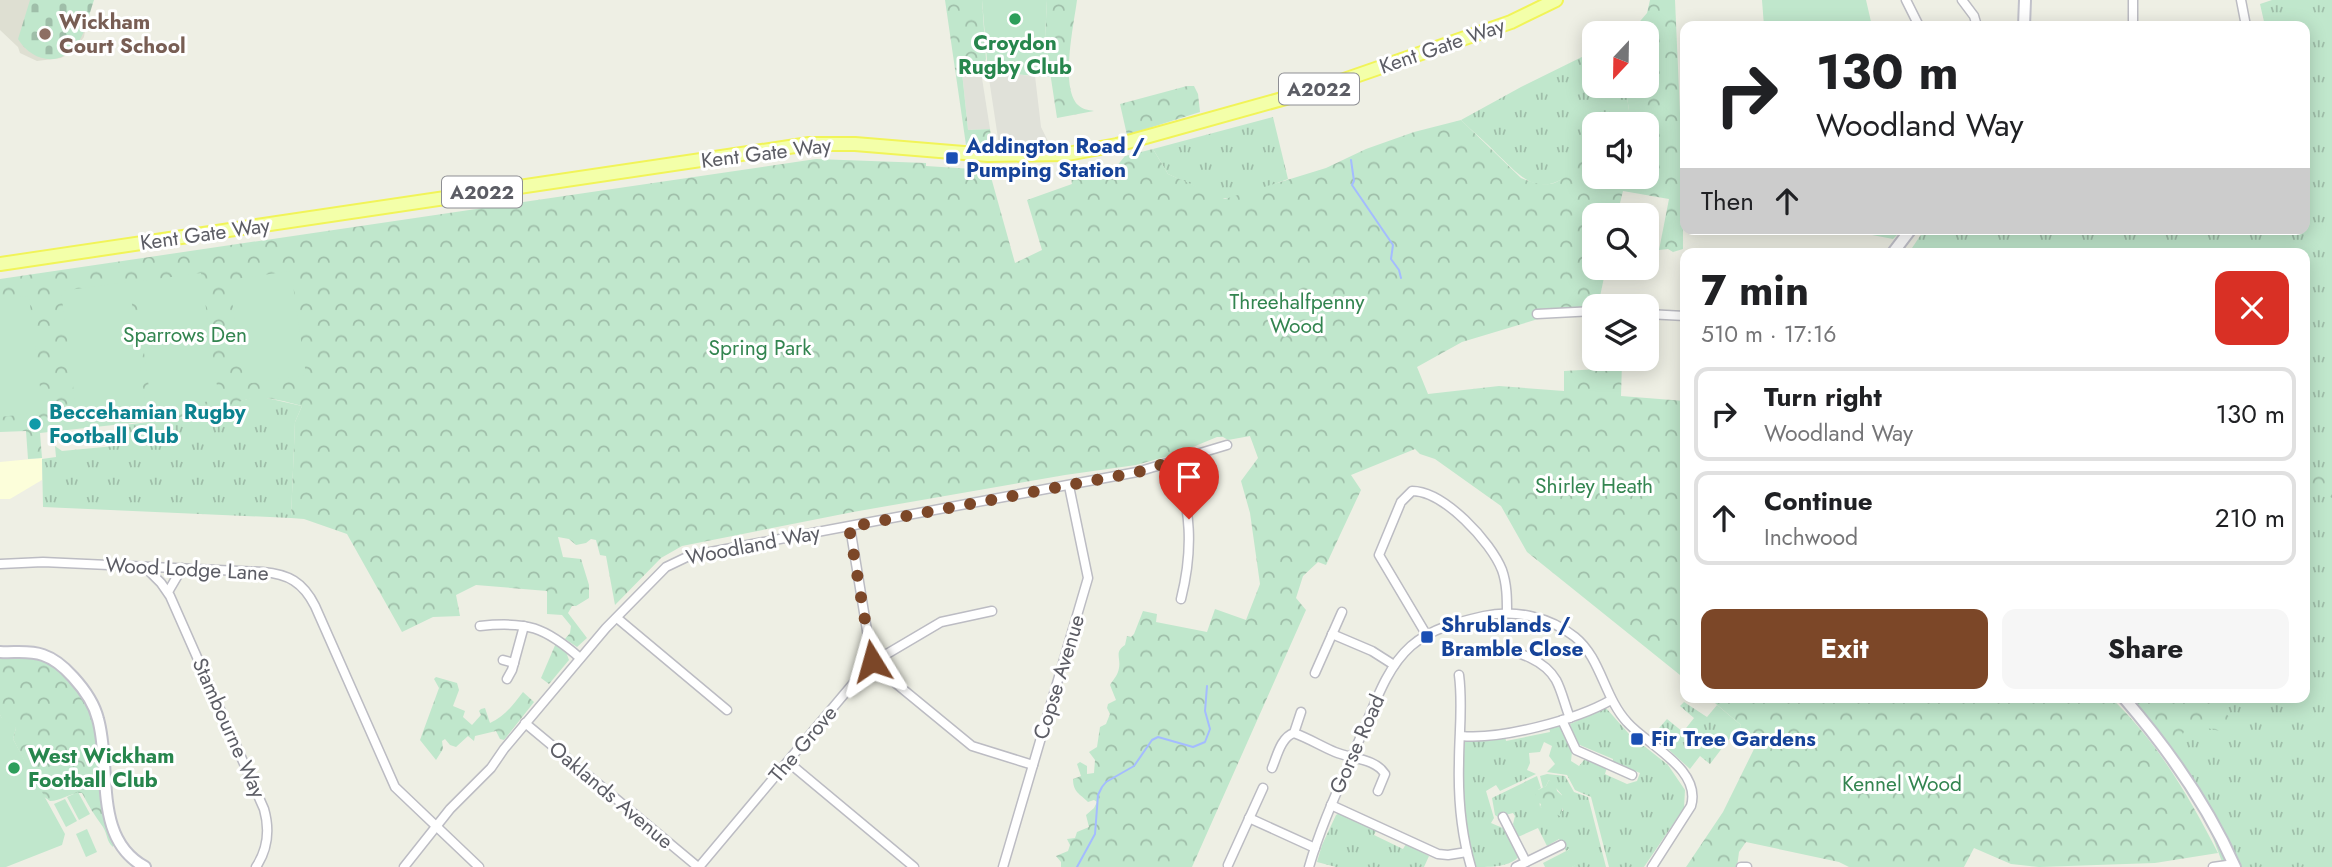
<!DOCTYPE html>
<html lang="en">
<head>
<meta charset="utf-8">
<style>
  body { margin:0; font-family:Jost,sans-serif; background:#f6f6f6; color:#202124; height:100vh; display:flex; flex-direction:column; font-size:26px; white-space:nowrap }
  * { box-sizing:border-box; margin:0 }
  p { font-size:23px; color:#757577 }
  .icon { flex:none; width:38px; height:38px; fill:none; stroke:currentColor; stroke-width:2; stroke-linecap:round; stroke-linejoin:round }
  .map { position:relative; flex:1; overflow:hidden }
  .details { position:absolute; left:1680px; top:248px; width:630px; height:455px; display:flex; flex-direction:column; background:#fff; border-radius:14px; box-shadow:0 4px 18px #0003 }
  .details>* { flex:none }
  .top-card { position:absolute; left:1680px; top:21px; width:630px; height:214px; border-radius:14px; box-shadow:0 4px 18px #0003; background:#fff; color:#202124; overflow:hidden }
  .needle { width:46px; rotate:202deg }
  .tools { position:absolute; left:1582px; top:21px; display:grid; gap:14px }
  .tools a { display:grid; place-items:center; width:77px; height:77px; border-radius:14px; background:#fff; box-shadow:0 4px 18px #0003; font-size:35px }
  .pin { position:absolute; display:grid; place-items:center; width:60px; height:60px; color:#fff; margin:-72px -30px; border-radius:50% 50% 50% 0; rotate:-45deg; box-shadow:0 0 7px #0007 }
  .pin .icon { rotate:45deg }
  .me { position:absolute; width:77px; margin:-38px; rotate:352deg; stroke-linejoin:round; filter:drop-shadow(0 0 5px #0008) }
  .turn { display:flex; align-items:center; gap:24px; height:147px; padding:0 21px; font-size:32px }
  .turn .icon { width:91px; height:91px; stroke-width:2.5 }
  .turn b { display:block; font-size:49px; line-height:60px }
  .then { display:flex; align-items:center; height:66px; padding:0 21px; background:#0003; gap:14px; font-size:26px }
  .round { display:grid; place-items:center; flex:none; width:74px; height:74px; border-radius:14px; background:#f6f6f6 }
  .overview { display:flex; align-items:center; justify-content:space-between; height:119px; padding:0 21px }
  h1 { font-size:42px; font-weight:700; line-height:52px }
  .primary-button { display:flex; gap:14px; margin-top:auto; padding:14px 21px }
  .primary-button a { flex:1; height:80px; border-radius:14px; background:#7c4728; color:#fff; font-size:28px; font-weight:700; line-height:80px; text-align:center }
  .primary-button a+a { background:#f6f6f6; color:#202124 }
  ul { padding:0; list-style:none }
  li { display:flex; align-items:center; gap:21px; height:94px; margin:0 14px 10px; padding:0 7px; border:4px solid #e0e0e0; border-radius:14px }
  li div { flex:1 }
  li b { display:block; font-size:26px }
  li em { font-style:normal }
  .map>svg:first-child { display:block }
  .commercial { fill:#fcfeda }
  .industrial { fill:#e0e1d9 }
  .education { fill:#dedfd2 }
  .grass { fill:url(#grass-tufts) }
  .forest { fill:url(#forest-crowns) }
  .cemetery { fill:url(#cemetery-stones) }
  .pitch { fill:#c0e7cc }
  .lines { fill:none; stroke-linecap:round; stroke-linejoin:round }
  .stream { stroke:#a4bcff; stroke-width:2 }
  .street-casing { stroke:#bcbcc3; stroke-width:11 }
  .secondary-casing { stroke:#c1c1ca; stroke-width:14 }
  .primary-casing { stroke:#f1f458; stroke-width:16 }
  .street { stroke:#fff; stroke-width:8 }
  .secondary { stroke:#fff; stroke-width:10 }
  .primary { stroke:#f3ffa9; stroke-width:12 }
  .route { stroke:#7c4728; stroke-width:12; stroke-dasharray:0 21.6 }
  .leisure-dot { fill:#2e9e5b; stroke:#fff; stroke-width:2.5 }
  .education-dot { fill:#8d6e63; stroke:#fff; stroke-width:2.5 }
  .transit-dot { fill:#1a4fb4; stroke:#fff; stroke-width:2.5 }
  .culture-dot { fill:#0f9aa8; stroke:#fff; stroke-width:2.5 }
  .labels { text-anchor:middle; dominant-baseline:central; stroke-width:6; stroke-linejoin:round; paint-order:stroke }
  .shield { fill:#fff; stroke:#8d8e93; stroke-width:2 }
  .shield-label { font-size:19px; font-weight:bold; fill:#5c5d65 }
  .education-label { font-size:21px; font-weight:bold; fill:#785e54; stroke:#fff; text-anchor:start }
  .leisure-label { font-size:21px; font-weight:bold; fill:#27864d; stroke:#fff }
  .street-label { font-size:21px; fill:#5c5d65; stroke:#fff }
  .transit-label { font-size:21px; font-weight:bold; fill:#164399; stroke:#fff; text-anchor:start }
  .park-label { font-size:21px; fill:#338550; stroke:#fff }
  .culture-label { font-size:21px; font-weight:bold; fill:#0d838f; stroke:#fff; text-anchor:start }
</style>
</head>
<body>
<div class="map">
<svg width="2332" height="867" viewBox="0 0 2332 867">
  <defs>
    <pattern id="grass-tufts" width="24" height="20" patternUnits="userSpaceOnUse" patternTransform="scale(1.75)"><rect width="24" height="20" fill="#c0e7cc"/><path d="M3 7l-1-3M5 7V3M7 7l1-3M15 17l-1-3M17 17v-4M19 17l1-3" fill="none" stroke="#9fbea9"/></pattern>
    <pattern id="forest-crowns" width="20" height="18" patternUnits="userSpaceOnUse" patternTransform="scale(1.75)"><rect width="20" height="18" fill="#c0e7cc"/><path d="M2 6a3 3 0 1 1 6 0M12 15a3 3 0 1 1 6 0" fill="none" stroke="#9fbea9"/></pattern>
    <pattern id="cemetery-stones" width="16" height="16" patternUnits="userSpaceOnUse" patternTransform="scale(1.75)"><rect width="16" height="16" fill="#c0e7cc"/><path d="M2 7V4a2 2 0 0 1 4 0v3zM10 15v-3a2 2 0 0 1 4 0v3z" fill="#9fbea9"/></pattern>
  </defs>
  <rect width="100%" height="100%" fill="#eeefe4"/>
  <!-- commercial -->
  <polygon class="commercial" points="42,458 42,480 10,499 0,499 0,462"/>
  <!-- industrial -->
  <g class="industrial">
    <polygon points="962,71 981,72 990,129 968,130"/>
    <polygon points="988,72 1035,76 1041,127 1048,141 1041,142 1039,145 999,145"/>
  </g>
  <!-- education -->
  <polygon class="education" points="0,0 90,0 84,37 73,52 61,58 37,61 20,53 18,47 0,30"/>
  <!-- grass -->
  <g class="grass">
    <polygon points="2272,0 2332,0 2332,867 2224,867 2195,791 2126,698 2305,698 2305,254 1908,254 1920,236 1928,229 2305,229 2305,26 2265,26 2260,4"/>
    <path d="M1594,51V86H1626C1626,99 1631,111 1629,124H1594V153C1577,158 1572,176 1556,182C1531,193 1514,169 1497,154C1486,142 1473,132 1461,120L1521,87Z"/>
    <path d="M1273,117L1288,179C1271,185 1237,201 1220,198L1168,174L1153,149Z"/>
    <polygon points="258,396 302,406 295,422 291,518 43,507 42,459 56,457 55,446 62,451 125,445 124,425 214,414 230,404"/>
    <polygon points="1684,702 1707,717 1717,705 1741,725 1738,732 1740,738 1729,739 1710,764 1700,756 1690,769 1668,749 1652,736 1667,719 1683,732 1694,718 1680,706"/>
    <path d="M1606,708L1629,734L1668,765L1685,790L1684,808L1644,867H1609L1591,797L1575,790L1567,775L1547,772L1555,764L1549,756L1552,746L1544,742L1540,752L1529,753L1530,763L1527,770L1536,774L1500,791L1496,785L1486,791L1494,818L1491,823L1505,829L1519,856C1511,867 1491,867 1475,867C1466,832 1459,776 1465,740L1505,735L1506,741L1550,732L1549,726L1559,724L1572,752L1571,761L1579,766L1584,760L1589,759L1607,767L1605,774L1607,775L1627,784L1637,781L1640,773L1613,762V759L1575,743L1570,724Z"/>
    <polygon points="1547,774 1565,776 1574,792 1588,797 1606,867 1572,867 1577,864 1569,849 1566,851 1559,839 1547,846 1538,828 1518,837 1513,824 1515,816 1513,813 1498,817 1495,815 1492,798 1537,776 1541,788 1538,790 1540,807 1563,811 1562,795 1549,780 1546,786 1543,788 1540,776"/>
    <polygon points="1339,813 1376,831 1374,835 1403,849 1406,844 1429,856 1424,867 1336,867 1317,862 1322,845 1336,815"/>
  </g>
  <!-- forest -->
  <g class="forest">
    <polygon points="945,0 982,0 986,59 981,72 962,72 968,130 990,129 992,145 966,145"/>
    <path d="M1047,0H1077C1074,24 1060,87 1078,105C1082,109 1088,110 1094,111L1057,118L1045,39Z"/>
    <path d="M1650,0H1675L1681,136H1685V228H1683V249L1673,252L1668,249L1659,250L1669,199L1623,191L1617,215H1594V268H1606L1598,306H1594V315L1538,319L1462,342L1417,367L1428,394L1499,386L1564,391V371L1616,368L1622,362L1621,396L1685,401V679L1527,552L1501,506L1435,459L1420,454L1415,449L1351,475L1361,490L1326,565L1318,562L1303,576L1296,598L1306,610L1192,867H1061V862L1056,856L1068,851L1070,845L1067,839L1075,838L1077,832L1089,827L1086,815L1094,808L1097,802L1094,800L1088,802C1080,794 1073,792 1073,779L1081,776L1077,764L1080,762L1087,766V774L1094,773L1095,760L1089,752L1097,747L1100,727L1106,724L1110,714L1107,708L1108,704L1116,700L1110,685C1113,680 1118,675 1119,668C1121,658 1114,652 1125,645L1127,636L1131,637L1134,634L1143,611L1157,614L1156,622L1207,632L1215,609L1246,620L1260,584L1250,513L1241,481L1258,458L1250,436L1228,440L1223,437H1217L1176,454L1136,465L1065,475L853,512L682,546L661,558L615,605L606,556L600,555L596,540L591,539L586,543L576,545L569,539L558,537L563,557L581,559L589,585V598L576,606H572L568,613L587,638L577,647L565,639L570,633L571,626L562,615L547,614V591L476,585L456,595L460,616L433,617L402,632L347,534L304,519L291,518L295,422L302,406C263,395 250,393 214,414L40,433L42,458L28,459L26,431L0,432V279L816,159L926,163V166L989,170L1015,263L1042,250L1027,200L1072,184L1070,169L1108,170L1116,167L1125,156L1153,149L1168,174L1225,199L1326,168L1366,149L1414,132L1461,120L1521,178C1571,199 1561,162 1594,153V177H1647V124H1629C1631,111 1626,99 1626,86H1647V33H1630L1647,13Z"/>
    <polygon points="1187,86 1194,86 1198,94 1200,112 1127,135 1120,104"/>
    <polygon points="1841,229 1903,229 1893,239"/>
    <polygon points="2305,468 2332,475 2332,498 2305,482"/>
    <polygon points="556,643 566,652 569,660 549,684 541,678"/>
    <path d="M0,658C11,658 23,657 33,658C62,661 83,695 94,719L109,829L114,844L113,847C106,841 108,835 103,827C95,816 88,805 82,793C71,792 61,801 50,801L43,796L13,739L16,728L3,720L0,715Z"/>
    <path d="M436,677L457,683L459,690L453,706L465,711L463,717L472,725L481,715L479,711L481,709L485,708L490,723C504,717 513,705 523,692L534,702L504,740L500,739L496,731L475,736L474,741L468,736L456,747L450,745L445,739L442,741L443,749L436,760L420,740L439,688L434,679Z"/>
    <path d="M1709,698H2111C2157,741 2190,798 2218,853L2155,863L2039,867L2011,864L1974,848L1964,867H1849L1839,862L1746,842L1739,852L1737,867H1686L1723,812L1754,749L1740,738L1738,732L1741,725Z"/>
    <path d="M2129,698H2211L2234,722L2236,728L2229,732H2224L2190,724C2183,730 2182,738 2177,746L2158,730Z"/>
    <polygon points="1549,780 1556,785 1557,791 1566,799 1560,816 1540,807 1541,804 1533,800 1538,790 1546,786"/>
  </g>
  <!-- cemetery -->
  <path class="cemetery" d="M30,0H94C89,14 86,31 78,43C61,68 32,62 18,39Z"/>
  <!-- pitch -->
  <g class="pitch">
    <polygon points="982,0 1047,0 1045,39 1050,77 988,72"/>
    <polygon points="1762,0 1866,0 1872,26 1764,26"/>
    <polygon points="291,271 306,375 244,384 229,280"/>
    <polygon points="201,273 219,400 152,409 134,282"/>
    <polygon points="129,282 146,409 77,418 61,291"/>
    <polygon points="29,296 43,412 0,417 0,299"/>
    <path d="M0,715C4,723 13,722 16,728L13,739L65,834L62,845L6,867H0Z"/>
    <polygon points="78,792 90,814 79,820 67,797"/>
    <polygon points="65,799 77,821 66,827 54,804"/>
    <polygon points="87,829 97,852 86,857 76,834"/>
    <polygon points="1570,849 1578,864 1572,867 1545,867 1543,863"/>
  </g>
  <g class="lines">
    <!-- stream -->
    <g class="stream">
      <polyline points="1351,160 1354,181 1352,185 1393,245 1391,259 1399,270 1401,278"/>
      <polyline points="1077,867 1095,834 1098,795 1102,787 1106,782 1134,766 1152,740 1158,737 1193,747 1205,742 1210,729 1205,711 1207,686"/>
    </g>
    <!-- street casing -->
    <g class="street-casing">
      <g id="street">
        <polyline points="1906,0 1919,26"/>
        <polyline points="1962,0 1974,16 1977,26"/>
        <polyline points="2241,0 2246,26"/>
        <polyline points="2133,26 2133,0"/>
        <polyline points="1537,314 1594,311"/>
        <polyline points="1647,314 1685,316"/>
        <path d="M1176,460C1190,511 1194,547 1181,599"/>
        <path d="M0,564L43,562L263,572C288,574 303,582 315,606L395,787L479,867"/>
        <path d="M145,567L161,583L170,596L264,809C270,830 268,849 256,867"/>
        <polyline points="168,592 182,568"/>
        <polyline points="617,618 727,710"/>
        <path d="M480,626C527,621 545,627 580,658"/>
        <polyline points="1332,634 1372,651 1394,665"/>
        <path d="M1426,634L1379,555L1401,502L1412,491C1444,491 1491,542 1502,570C1507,584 1507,599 1507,613"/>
        <path d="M1497,650C1518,650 1545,661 1556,680C1562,691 1565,706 1570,718"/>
        <polyline points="873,659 880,658 941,622 992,611"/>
        <polyline points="503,660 514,663"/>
        <polyline points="871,663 972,746 1033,765"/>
        <polyline points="1315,673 1342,612"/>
        <path d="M1459,675C1463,705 1459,733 1459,763C1458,799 1461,833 1471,867"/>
        <polyline points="507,679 512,670 524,626"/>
        <polyline points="1562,720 1576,750 1632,775"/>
        <polyline points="525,723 698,867"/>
        <path d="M1294,733C1308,738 1321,746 1335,752C1351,759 1375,758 1385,774L1378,791"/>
        <path d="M1461,736C1500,740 1576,720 1611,700"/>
        <polyline points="788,762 914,867"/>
        <path d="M1272,768C1277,756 1281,737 1294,733L1301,712"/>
        <polyline points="1331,805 1438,854 1448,855 1467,852"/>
        <polyline points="1503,817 1526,862"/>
        <polyline points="1249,818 1315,848"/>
        <polyline points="1228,865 1263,788"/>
        <polyline points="404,867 450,809 491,768 504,749 606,628 666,567 689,556 1137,472 1227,445"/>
        <polyline points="699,867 872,661 850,527"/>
        <polyline points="1003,867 1088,578 1069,486"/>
        <path d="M1309,867C1322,822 1342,781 1360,738C1374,707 1385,669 1411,646C1432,628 1458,622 1484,616C1515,609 1550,617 1575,637C1601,658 1604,697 1627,722C1647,745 1702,769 1691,806L1652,867"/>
        <polyline points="1516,867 1561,845"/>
        <polyline points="1741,867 1747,867"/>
        <polyline points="2213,867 2234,864"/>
      </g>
    </g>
    <!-- secondary casing -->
    <g class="secondary-casing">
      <g id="secondary">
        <polyline points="2024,26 2025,0"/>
        <polyline points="1892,254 1911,229"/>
        <path d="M0,652C14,653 29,650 43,655C55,659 65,668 73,677C84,689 94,703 98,719C112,769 92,838 145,867"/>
        <path d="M2124,698C2169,750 2207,804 2235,867"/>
      </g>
    </g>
    <!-- primary casing -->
    <g class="primary-casing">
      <polyline id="primary" points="0,264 809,144 855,144 988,155 1067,154 1117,145 1318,89 1511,22 1556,0"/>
    </g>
    <!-- street -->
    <use href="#street" class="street"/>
    <!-- secondary -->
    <use href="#secondary" class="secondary"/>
    <!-- primary -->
    <use href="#primary" class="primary"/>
  </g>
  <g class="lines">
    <!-- route -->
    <polyline class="route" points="872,661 849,527 1138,472 1176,460 1189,519"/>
  </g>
  <!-- markers -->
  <g class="leisure-dot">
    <circle cx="1015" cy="19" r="7"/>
    <circle cx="14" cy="768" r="7"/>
  </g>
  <circle class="education-dot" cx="45" cy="34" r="7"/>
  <g class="transit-dot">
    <rect x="945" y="151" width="14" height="14" rx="3.5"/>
    <rect x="1420" y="630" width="14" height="14" rx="3.5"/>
    <rect x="1630" y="732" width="14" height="14" rx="3.5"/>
  </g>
  <circle class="culture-dot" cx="35" cy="424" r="7"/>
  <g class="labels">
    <!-- shield labels -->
    <g class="shield">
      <rect x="1279" y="73.5" width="80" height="31" rx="5"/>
      <rect x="442" y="176.5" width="80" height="31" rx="5"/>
    </g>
    <g class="shield-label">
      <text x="1319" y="89">A2022</text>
      <text x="482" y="192">A2022</text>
    </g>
    <!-- education labels -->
    <g class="education-label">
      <text x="59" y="22">Wickham<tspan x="59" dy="24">Court School</tspan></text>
    </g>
    <!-- leisure labels -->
    <g class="leisure-label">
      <text x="1015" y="43">Croydon<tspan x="1015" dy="24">Rugby Club</tspan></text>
      <text x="28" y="756" text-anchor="start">West Wickham<tspan x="28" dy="24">Football Club</tspan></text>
    </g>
    <!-- street labels -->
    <g class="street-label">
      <text transform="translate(1442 46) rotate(-19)">Kent Gate Way</text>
      <text transform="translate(766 153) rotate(-7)">Kent Gate Way</text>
      <text transform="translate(205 234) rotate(-8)">Kent Gate Way</text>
      <text transform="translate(753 545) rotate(-11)">Woodland Way</text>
      <text transform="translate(187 569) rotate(3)">Wood Lodge Lane</text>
      <text transform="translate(1059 677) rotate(-73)">Copse Avenue</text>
      <text transform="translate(229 728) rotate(66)">Stambourne Way</text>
      <text transform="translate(803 744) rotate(-50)">The Grove</text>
      <text transform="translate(1357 744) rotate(-66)">Gorse Road</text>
      <text transform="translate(611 795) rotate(40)">Oaklands Avenue</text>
    </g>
    <!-- transit labels -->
    <g class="transit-label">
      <text x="966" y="146">Addington Road /<tspan x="966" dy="24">Pumping Station</tspan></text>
      <text x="1441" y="625">Shrublands /<tspan x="1441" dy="24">Bramble Close</tspan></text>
      <text x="1651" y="739">Fir Tree Gardens</text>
    </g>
    <!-- park labels -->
    <g class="park-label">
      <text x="1297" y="302">Threehalfpenny<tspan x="1297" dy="24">Wood</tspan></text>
      <text x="185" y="335">Sparrows Den</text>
      <text x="760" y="348">Spring Park</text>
      <text x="1594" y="486">Shirley Heath</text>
      <text x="1902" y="784">Kennel Wood</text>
    </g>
    <!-- culture labels -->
    <g class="culture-label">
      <text x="49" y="412">Beccehamian Rugby<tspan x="49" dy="24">Football Club</tspan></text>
    </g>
  </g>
</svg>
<div class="tools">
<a><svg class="needle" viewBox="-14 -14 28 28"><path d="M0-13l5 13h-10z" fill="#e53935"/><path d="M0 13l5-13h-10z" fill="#757577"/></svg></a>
<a><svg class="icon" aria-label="sound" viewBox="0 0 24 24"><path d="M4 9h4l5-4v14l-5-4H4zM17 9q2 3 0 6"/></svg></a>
<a><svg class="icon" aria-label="search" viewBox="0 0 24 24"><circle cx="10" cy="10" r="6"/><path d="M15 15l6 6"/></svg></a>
<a><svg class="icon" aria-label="layers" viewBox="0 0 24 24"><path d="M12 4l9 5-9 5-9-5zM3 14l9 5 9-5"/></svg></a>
</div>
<div class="pin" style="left:1189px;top:519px;background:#d93025"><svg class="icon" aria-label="arrive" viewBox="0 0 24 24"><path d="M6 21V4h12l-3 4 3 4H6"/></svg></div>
<svg class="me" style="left:872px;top:661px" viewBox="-20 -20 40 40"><path d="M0-17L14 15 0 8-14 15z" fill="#7c4728" stroke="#fff" stroke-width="4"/></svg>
<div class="top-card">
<div class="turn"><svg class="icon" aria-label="right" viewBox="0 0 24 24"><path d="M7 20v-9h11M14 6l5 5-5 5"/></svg><div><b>130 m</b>Woodland Way</div></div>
<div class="then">Then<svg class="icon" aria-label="ahead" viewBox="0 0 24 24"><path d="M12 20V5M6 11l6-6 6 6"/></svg></div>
</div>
<section class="details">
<div class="overview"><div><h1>7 min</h1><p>510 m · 17:16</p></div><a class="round" style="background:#d93025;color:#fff"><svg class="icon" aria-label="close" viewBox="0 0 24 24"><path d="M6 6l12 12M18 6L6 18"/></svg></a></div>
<ul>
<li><svg class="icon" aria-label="right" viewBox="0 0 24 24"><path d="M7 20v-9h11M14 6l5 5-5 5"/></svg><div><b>Turn right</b><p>Woodland Way</p></div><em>130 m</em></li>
<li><svg class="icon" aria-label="ahead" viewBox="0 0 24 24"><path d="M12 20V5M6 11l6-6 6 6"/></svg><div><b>Continue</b><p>Inchwood</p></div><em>210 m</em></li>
</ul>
<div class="primary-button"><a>Exit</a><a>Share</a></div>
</section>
</div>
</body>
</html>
